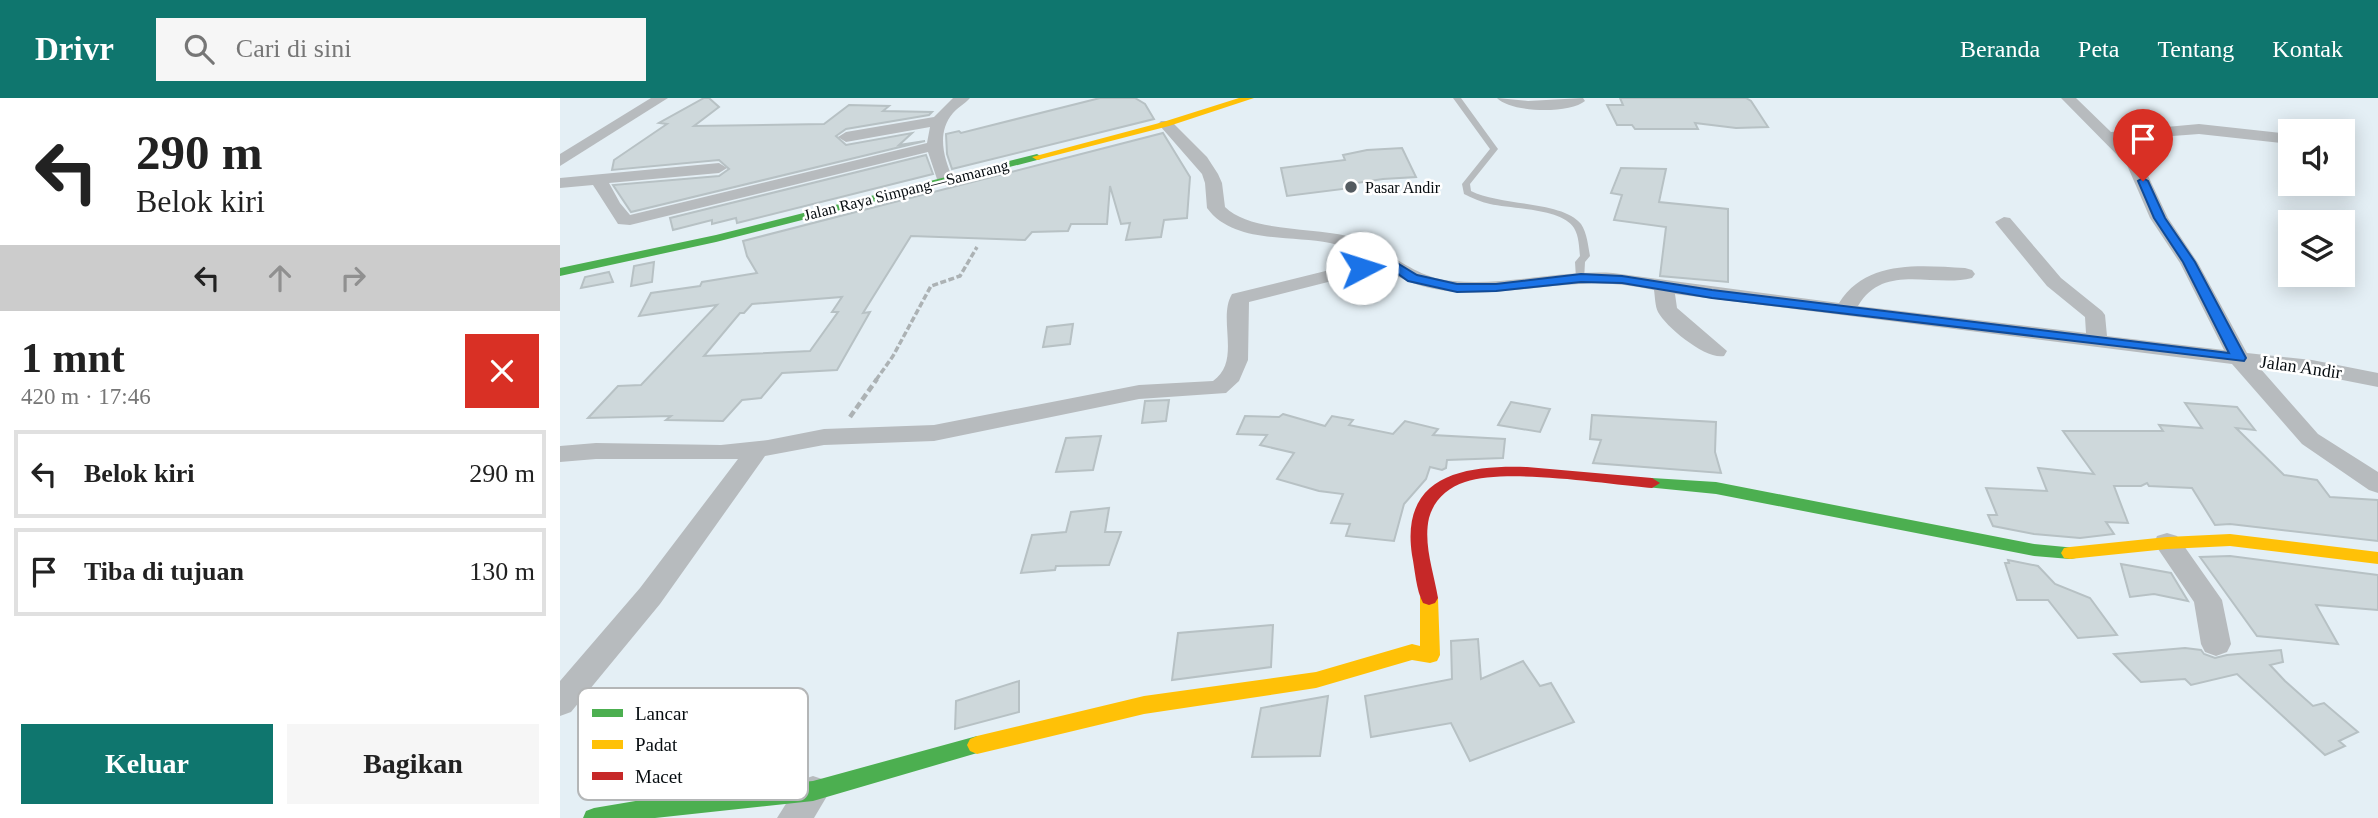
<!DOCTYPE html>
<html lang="id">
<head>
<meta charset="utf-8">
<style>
  body { margin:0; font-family:Georgia,serif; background:#f6f6f6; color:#222; height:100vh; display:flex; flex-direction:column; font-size:26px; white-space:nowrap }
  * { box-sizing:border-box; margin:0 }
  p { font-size:23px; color:#767676 }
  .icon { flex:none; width:38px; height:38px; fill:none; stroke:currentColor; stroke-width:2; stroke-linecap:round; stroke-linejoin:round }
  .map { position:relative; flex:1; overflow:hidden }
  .sheet { display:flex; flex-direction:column; background:#fff; width:560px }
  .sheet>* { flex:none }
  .guide { background:#fff; color:#222; overflow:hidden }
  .fabs { position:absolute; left:1718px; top:21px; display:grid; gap:14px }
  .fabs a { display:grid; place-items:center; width:77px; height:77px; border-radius:0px; background:#fff; box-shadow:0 4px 18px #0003; font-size:35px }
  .pin { position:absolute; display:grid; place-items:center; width:60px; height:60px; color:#fff; margin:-72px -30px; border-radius:50% 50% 50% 0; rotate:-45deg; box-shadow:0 0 7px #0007 }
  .pin .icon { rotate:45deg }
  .me { position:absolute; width:77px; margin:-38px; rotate:85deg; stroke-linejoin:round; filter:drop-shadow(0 0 5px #0008) }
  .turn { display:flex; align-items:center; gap:24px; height:147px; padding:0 21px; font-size:32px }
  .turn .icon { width:91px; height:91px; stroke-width:2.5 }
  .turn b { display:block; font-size:49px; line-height:60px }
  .lanes { display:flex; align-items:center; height:66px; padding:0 21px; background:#0003; justify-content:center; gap:35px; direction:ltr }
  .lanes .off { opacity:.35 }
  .round { display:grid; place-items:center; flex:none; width:74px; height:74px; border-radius:0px; background:#f6f6f6 }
  .summary { display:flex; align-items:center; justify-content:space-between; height:119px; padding:0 21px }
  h1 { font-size:42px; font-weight:800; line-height:52px }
  .button { display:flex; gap:14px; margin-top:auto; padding:14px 21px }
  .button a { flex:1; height:80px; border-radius:0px; background:#0f766e; color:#fff; font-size:28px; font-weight:800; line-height:80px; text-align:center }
  .button a+a { background:#f6f6f6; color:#222 }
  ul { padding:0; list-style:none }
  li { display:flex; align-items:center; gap:21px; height:88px; margin:0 14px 10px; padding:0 7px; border:4px solid #e0e0e0; border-radius:0px }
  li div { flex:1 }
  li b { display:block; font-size:26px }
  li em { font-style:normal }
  header { display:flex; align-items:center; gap:42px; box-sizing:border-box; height:98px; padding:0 35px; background:#0f766e; color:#fff }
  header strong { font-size:33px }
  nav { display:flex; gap:38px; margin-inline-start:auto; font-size:24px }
  .search { width:490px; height:63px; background:#f6f6f6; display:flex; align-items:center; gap:18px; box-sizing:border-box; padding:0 24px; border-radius:0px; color:#767676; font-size:26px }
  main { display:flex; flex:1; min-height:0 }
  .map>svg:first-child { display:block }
  .building { fill:#ced8db; stroke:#b7c1c4; stroke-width:2; fill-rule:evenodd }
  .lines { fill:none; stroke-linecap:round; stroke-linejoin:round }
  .path-far1 { stroke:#acb2b4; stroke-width:3.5; stroke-dasharray:6 2.5; stroke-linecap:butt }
  .path { stroke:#acb2b4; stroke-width:4.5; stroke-dasharray:7 3.5; stroke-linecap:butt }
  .lane { fill:#b7bbbe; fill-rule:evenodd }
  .street { fill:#b7bbbe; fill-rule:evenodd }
  .fast { fill:#4caf50; fill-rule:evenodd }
  .slow { fill:#ffc107; fill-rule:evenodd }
  .jam { fill:#c62828; fill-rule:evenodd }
  .route { fill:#1a73e8; stroke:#114b97; stroke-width:2 }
  .poi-dot { fill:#545b60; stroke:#fff; stroke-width:2.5 }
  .labels { text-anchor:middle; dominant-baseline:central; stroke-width:5; stroke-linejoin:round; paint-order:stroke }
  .far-poi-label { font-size:16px; fill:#060c10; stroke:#fff; text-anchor:start }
  .far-street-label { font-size:16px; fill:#060c10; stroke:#fff }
  .street-label { font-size:18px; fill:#060c10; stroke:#fff }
  .key { fill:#fff; stroke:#b4b6b7; stroke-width:2 }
  .key-label { font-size:19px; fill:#060c10 }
</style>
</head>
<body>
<header>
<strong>Drivr</strong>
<div class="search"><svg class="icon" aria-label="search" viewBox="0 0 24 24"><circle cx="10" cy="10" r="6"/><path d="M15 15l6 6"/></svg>Cari di sini</div>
<nav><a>Beranda</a><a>Peta</a><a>Tentang</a><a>Kontak</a></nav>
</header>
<main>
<section class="sheet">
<div class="guide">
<div class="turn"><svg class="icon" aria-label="left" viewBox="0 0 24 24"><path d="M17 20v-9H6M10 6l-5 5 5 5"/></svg><div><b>290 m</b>Belok kiri</div></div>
<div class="lanes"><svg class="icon" aria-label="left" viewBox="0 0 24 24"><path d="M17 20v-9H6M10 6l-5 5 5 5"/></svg><svg class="icon off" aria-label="ahead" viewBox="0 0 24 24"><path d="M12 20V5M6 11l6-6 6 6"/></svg><svg class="icon off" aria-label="right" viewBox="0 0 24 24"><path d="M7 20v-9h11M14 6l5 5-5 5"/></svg></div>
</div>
<div class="summary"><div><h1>1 mnt</h1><p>420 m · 17:46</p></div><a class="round" style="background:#d93025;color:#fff"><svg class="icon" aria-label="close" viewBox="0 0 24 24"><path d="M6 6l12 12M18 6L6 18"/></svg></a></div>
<ul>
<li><svg class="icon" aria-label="left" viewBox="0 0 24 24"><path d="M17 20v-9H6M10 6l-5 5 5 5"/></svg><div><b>Belok kiri</b></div><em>290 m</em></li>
<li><svg class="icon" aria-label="arrive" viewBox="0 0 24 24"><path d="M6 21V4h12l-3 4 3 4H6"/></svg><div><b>Tiba di tujuan</b></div><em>130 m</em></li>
</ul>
<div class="button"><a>Keluar</a><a>Bagikan</a></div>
</section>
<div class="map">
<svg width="1818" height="720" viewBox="0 0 1818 720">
  <rect width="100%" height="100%" fill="#e4eff5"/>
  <!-- building -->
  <g class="building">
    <polygon points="144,0 149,0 159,9 134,28 264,26 289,7 329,8 323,13 372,14 369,17 286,31 276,38 286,47 352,35 339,47 365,43 71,114 53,87 159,78 169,71 159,62 52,72 54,62 107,26 99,25"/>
    <polygon points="540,0 575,0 585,6 594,21 392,71 387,56 386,36 399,33 401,35"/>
    <polygon points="1060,0 1186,0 1191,3 1208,29 1176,30 1135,25 1138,31 1075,31 1072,27 1057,27 1047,7 1063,7"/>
    <path d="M603,35L630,79L627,120L604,122L601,139L566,142L570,125L561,126L550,88L547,126H511L508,133L472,134L465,142L351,138L303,215L310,214L277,272L222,275L201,300L182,302L163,323L106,322L111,318L28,320L58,288L81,287L157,207L79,218L91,195L140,188L142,184L197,175L187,158L183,143ZM282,199L272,214H278L250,253L144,258L180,215H184L192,206Z"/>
    <polygon points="842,50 856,79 823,81 790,86 791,90 727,98 721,70 785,62 783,57 807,52"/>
    <polygon points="366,57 373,76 177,125 176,120 152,126 152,122 113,132 110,120"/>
    <polygon points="1061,70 1106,71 1099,104 1168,111 1168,184 1100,178 1106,129 1054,122 1062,97 1051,95"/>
    <polygon points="94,164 92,184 71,188 74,168"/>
    <polygon points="49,174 53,184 21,190 25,179"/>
    <polygon points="513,226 510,246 483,249 487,229"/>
    <polygon points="609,302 606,323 582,325 585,303"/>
    <polygon points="951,304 990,311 980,334 938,327"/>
    <polygon points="1625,305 1677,309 1695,332 1676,330 1724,377 1757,382 1770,399 1818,402 1818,443 1670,426 1655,427 1632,390 1589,388 1587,385 1581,388 1554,388 1568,425 1546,424 1554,436 1520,440 1474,436 1433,428 1428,417 1437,417 1426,390 1487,393 1478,370 1534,376 1503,333 1603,333 1599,327 1642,330"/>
    <polygon points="723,316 765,328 772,318 793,322 789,327 833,336 845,323 878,331 873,337 945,341 943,360 887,362 886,370 882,372 870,369 866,381 844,406 834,443 786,438 790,426 771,425 783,396 759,393 717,381 734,355 700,347 707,337 677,336 685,318 719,319"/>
    <polygon points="1032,317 1156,324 1155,354 1161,375 1033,365 1041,342 1030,341"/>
    <polygon points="541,338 533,372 496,374 506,340"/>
    <polygon points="549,410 545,434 561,434 549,467 496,468 495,472 461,475 472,437 506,434 511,414"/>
    <polygon points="1670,458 1818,477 1818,512 1756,507 1778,546 1697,538 1640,459"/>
    <polygon points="1448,462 1478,468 1495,486 1530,500 1557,537 1518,540 1488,502 1457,502 1445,465 1449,465"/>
    <polygon points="1561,466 1611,475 1628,503 1594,496 1570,499"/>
    <polygon points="713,527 711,569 612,582 618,535"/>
    <polygon points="918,541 921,581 963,563 980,588 991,585 1014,624 910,663 891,625 811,639 805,598 892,581 891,543"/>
    <polygon points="1625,550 1641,552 1644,556 1655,560 1667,557 1721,552 1723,564 1710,567 1725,583 1753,608 1764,605 1798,634 1779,643 1785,648 1765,657 1677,576 1631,587 1625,581 1581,584 1554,556"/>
    <polygon points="459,583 459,614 395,631 396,603"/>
    <polygon points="768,598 760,658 692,659 701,610"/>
  </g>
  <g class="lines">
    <!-- path-far1 -->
    <polyline class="path-far1" points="316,282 333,258 371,188 400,178 417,149"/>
    <!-- path -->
    <polyline class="path" points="290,319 317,281"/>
    <!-- lane -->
    <path class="lane" d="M893,0H901L938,51L910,86L911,93C940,108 1003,103 1021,126C1027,135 1028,147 1030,158L1025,164L1024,182H1018L1016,180L1015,164L1020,158C1019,149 1019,138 1014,130C1002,110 951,111 930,106C921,104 912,100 904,96L902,86L930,51Z"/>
    <!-- street -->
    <g class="street">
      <polygon points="91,0 108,0 0,68 0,56"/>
      <path d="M393,0H410C405,6 398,9 393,15C376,35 384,60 393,81L385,86L377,81L368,54L70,127L58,126L33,87L0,90V80L159,65L167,70L159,75L49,85L60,105L70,117L367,45L370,29L286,44L278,39L286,34L374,19Z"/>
      <path d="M937,0L968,3L1023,0L1025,3C1010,16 951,15 937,0Z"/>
      <path d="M1501,0H1516L1551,34L1639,26L1731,36V46L1639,36L1560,42L1582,65L1608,120L1638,165L1687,255L1752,262L1818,275V289L1752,276L1699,269L1758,336L1818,374V395L1809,392L1742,346L1672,266L1115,196L1117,210L1167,253L1164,258C1146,262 1106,229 1098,214C1095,208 1095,198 1094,192C1069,187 1044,184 1019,186C951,190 884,210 823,170L689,204L688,262L679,283L666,295L579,301L374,343L264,347L205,358L100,506L11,614L0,618V583L80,490L178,361H36L0,364V348L36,345L161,347L208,342L264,331L374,327L579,287L653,283C682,263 657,221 672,196L810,162C798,154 785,148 770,145C731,137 673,146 647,110L645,85L642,76L601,29L598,26L601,23H611L647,59L658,76L662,85L665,109C690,134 752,129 787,138C827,148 851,180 893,183C947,188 1000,172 1053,175L1279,205C1307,161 1360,168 1405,170L1412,172L1415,176L1412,180C1373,190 1324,164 1298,208L1526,235L1525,219L1487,188L1438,128L1435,124L1444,119L1450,120L1501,180L1542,213L1545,217L1547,238L1664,252L1620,165L1590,120L1567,67Z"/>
      <polygon points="1607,435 1617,438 1662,502 1671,546 1667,554 1656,558 1645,554 1641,546 1634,504 1594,445 1597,438"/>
      <polygon points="253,678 265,682 270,693 254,720 217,720 241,682"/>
    </g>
    <!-- fast -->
    <g class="fast">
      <polygon points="477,56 482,59 481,61 156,144 0,178 0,170 156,137"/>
      <polygon points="1092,380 1156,384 1474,446 1516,450 1519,455 1516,460 1510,461 1474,458 1156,396 1086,389 1084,385"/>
      <polygon points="417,638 424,641 427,647 424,653 253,703 95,720 23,720 26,713 34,710 123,695 253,683"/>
    </g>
    <!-- slow -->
    <g class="slow">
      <polygon points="679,0 694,0 609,28 477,62 472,59 603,24"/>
      <polygon points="1670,436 1818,454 1818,466 1670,448 1607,451 1510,461 1504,460 1501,455 1504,450 1510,449 1607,439"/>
      <polygon points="869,493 875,495 878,500 880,557 877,563 870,565 852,562 756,590 584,616 417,656 410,653 407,647 410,641 417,638 584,598 756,574 852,546 860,548 860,500 863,495"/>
    </g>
    <!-- jam -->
    <path class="jam" d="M967,369L1092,380L1100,385L1092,390C1045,386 948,370 905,384C887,390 874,402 869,420C863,446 874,475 878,500L875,505L869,507L863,505C856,492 855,472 852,457C840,377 904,367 967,369Z"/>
  </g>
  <!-- route -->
  <polygon class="route" points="1583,80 1588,83 1605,120 1635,164 1686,260 1684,263 1152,200 1062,185 1021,184 936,193 897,194 848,183 827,168 802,174 796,170 829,160 857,177 897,186 936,186 1021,176 1062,178 1152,192 1669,255 1623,164 1594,120 1578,83"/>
  <!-- markers -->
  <circle class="poi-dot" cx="791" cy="89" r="7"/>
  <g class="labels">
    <!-- far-poi labels -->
    <g class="far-poi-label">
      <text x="805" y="89">Pasar Andir</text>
    </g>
    <!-- far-street labels -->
    <g class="far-street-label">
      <text transform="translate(346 92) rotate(-14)">Jalan Raya Simpang—Samarang</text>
    </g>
    <!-- street labels -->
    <g class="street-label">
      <text transform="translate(1741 269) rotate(8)">Jalan Andir</text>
    </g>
  </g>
  <!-- legend -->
  <rect x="18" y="590" width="230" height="112" rx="10" class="key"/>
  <rect x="32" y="611" width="31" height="8" fill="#4caf50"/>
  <rect x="32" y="642" width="31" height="9" fill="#ffc107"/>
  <rect x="32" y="674" width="31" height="8" fill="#c62828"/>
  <g class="key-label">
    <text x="75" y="622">Lancar</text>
    <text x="75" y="653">Padat</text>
    <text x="75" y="685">Macet</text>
  </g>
</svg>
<div class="fabs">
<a><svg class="icon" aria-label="sound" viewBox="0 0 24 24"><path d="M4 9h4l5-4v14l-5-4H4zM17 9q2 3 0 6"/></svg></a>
<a><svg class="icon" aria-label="layers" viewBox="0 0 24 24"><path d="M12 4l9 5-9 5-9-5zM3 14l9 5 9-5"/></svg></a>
</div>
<div class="pin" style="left:1583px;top:83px;background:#d93025"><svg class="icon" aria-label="arrive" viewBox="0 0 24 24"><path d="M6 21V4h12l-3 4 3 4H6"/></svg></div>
<svg class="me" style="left:802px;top:170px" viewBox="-20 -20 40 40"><circle r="19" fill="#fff"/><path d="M0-13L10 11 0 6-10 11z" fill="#1a73e8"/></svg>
</div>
</main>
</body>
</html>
